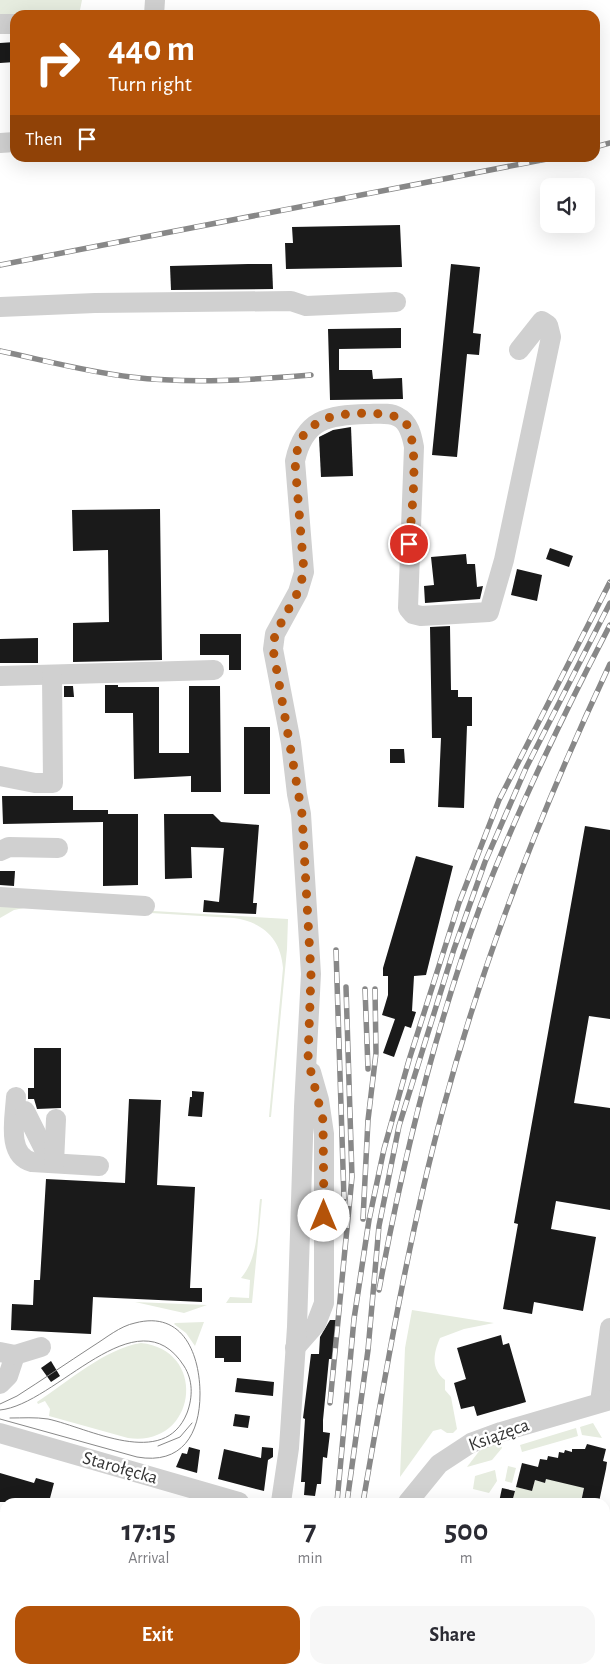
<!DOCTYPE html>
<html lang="en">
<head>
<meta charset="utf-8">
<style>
  body { margin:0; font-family:"Alegreya Sans",sans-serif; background:#f7f7f7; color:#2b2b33; height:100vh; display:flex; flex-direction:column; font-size:19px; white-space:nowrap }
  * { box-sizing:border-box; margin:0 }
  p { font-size:16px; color:#7c7c81 }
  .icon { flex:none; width:28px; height:28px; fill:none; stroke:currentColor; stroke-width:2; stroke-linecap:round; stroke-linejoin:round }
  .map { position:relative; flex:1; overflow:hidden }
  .panel { position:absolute; left:0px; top:1498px; width:610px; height:176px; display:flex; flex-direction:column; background:#fff; border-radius:15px 15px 0 0; box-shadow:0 5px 20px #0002 }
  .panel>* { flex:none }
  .guide { position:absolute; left:10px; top:10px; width:590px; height:152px; border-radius:15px; box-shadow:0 5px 20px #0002; background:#b45309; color:#fff; overflow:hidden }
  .controls { position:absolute; left:540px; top:178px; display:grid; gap:10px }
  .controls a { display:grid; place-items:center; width:55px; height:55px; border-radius:10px; background:#fff; box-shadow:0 5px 20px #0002; font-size:25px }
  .pin { position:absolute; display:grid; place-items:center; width:42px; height:42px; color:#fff; margin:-21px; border:2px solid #fff; border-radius:50%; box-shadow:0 1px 5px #0007 }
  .me { position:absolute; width:55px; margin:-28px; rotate:0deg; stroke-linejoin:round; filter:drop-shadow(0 0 4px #0008) }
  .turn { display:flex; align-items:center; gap:18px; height:105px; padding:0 15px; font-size:22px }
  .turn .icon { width:65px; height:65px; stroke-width:2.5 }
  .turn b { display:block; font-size:35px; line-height:42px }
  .then { display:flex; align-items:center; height:48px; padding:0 15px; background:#0003; gap:10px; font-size:19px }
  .eta { display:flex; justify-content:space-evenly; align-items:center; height:85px; text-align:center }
  .eta b { font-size:30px; font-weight:600; line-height:35px }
  .primary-button { display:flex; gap:10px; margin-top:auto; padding:10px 15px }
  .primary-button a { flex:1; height:58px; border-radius:15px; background:#b45309; color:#fff; font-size:20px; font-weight:600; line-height:58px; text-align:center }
  .primary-button a+a { background:#f7f7f7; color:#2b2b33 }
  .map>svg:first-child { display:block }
  .green { fill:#e6ecdf }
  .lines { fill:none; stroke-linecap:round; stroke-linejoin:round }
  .stream { stroke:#cfe2ee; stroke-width:4.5 }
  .building { fill:#1a1a1a }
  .minor { stroke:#d0d0d0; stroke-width:20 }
  .tram { stroke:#888; stroke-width:1 }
  .rail-casing { stroke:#888; stroke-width:5.5 }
  .rail { stroke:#fff; stroke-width:4; stroke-dasharray:11; stroke-linecap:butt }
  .route { stroke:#b45309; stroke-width:9; stroke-dasharray:0 16.2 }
  .labels { text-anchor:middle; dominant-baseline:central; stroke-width:5; stroke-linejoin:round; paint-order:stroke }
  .street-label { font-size:19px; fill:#333; stroke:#fff }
</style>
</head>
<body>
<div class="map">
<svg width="610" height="1673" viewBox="0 0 610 1673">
  <rect width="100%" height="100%" fill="#fff"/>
  <!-- green -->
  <g class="green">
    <polygon points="0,0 82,0 79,15 78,10 55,10 51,15 15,15 0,19"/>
    <path d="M0,902L288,919L287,949L271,1117H269L283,968C281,938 262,922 234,918L34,906L14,910L0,918Z"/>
    <path d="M260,1199H262L252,1303H226L230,1297L249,1298L250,1280L241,1278C259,1257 257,1226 260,1199Z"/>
    <polygon points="135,1302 207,1305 184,1313"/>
    <path d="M412,1310L494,1323L464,1329L440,1338C433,1354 431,1369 445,1380V1390L451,1397L457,1429L453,1433H447L441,1429L433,1431L400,1477L405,1348Z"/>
    <polygon points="204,1322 195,1346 186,1333 174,1324 175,1323"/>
    <path d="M141,1343C209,1350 197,1448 128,1438L49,1416L50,1409L45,1401L38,1404L37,1402C66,1383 106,1348 141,1343Z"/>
    <polygon points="593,1423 602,1438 582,1435 580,1427"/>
    <polygon points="576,1428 578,1436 522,1452 520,1445"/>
    <polygon points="499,1439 502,1448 492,1460 467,1467 480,1450"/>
    <polygon points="508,1466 516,1468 512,1483 505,1481"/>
    <polygon points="495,1470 497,1481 489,1493 473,1489 475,1476"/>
    <polygon points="546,1479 585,1482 581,1502 512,1502 516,1487 532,1491 535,1480 545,1483"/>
    <polygon points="178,1669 241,1671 248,1669 323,1669 323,1673 178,1673"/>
    <polygon points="358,1669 398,1669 398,1673 357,1673"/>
    <polygon points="453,1669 546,1669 546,1673 452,1673"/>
  </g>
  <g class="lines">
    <!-- stream -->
    <polyline class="stream" points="376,1673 376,1669"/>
  </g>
  <!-- building -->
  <g class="building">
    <polygon points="15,42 15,62 0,63 0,43"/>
    <polygon points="400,225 402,267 286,269 285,243 293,243 292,227"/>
    <polygon points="248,264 272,264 273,289 171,290 170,266"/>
    <polygon points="451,264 480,267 473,333 481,334 479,355 467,354 457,457 432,455"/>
    <polygon points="401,328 401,348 339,349 339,370 372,370 373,379 402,378 403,399 330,400 328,329"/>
    <polygon points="351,427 353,476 321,477 319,437 333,430"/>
    <polygon points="160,509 162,660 73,662 73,623 109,622 108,550 73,551 72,510"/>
    <polygon points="550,548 573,556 569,567 546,559"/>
    <polygon points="466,554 467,564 475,564 477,587 483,586 480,599 425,603 424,586 434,585 431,557"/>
    <polygon points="517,569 542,575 537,601 511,595"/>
    <polygon points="450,626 451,690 458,690 458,697 472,697 472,726 467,726 464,808 438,807 441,738 432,738 430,627"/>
    <polygon points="200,634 241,634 241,670 229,670 229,655 200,655"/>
    <polygon points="38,638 38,663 0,663 0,639"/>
    <polygon points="105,685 118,685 118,687 159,687 159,753 189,753 189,686 220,686 221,792 191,792 191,776 134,779 133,713 105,713"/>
    <polygon points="64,686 73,686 74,697 64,697"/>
    <rect x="244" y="727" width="26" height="67"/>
    <polygon points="390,749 404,749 405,763 390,763"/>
    <polygon points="2,796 73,796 73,810 108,810 108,814 138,814 138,885 103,886 103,822 3,824"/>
    <polygon points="164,814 213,814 221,822 259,825 253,903 257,903 256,914 203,912 204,900 219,902 224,848 191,847 192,878 165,879"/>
    <polygon points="585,826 610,830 610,1019 589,1016 574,1103 610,1108 610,1210 556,1201 551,1229 596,1237 583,1311 534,1302 532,1314 503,1309 518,1224 514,1223"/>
    <polygon points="416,856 453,866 426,975 414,976 412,1011 416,1012 411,1028 405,1026 394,1057 383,1053 395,1019 382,1015 388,995 388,976 383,976 383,968"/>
    <polygon points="0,871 15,871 14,886 0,885"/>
    <polygon points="34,1048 61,1048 61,1108 37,1109 34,1099 28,1099 28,1088 34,1088"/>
    <polygon points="192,1091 204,1092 202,1117 188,1116 190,1097 192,1097"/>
    <polygon points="129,1099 161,1100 157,1185 195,1187 190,1288 202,1288 202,1302 93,1297 91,1334 11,1330 12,1304 33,1305 34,1280 40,1280 46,1179 125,1183"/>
    <polygon points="330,1320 336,1320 333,1359 329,1359 323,1420 323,1432 330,1433 327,1458 323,1457 321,1484 317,1484 315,1496 304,1495 305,1482 301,1482 305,1419 303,1418 311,1354 319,1354 320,1337"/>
    <polygon points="501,1335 503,1345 509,1343 526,1402 477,1416 474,1406 461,1409 454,1383 466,1379 457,1348"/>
    <polygon points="215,1336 241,1336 241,1362 224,1362 224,1358 215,1358"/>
    <polygon points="51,1361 60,1376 51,1382 41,1368"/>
    <polygon points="237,1378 274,1382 273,1396 235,1392"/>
    <polygon points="235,1414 250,1416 248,1428 233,1426"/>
    <polygon points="587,1444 606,1449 603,1461 607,1462 606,1469 599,1502 581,1502 584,1488 546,1479 545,1483 535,1480 532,1491 516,1487 522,1463 538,1467 540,1459 547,1460 548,1456 558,1458 559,1452 564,1453 565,1450 572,1452 572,1449 585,1449"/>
    <polygon points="189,1447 200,1450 197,1473 176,1467 182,1453 187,1454"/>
    <polygon points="262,1447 273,1448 273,1457 268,1460 264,1491 218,1479 224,1449 261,1458"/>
    <polygon points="0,1473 34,1483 36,1478 54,1483 49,1502 0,1502"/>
    <polygon points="502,1488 515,1491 512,1502 499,1502"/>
  </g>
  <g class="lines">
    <!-- minor -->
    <g class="minor">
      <polyline points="154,15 155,0"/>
      <polyline points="0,24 15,24"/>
      <polyline points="0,143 15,142"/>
      <polyline points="0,307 95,303 291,301 306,306 396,302"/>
      <polyline points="0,676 214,670"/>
      <polyline points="0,776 35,783 53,783 52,675"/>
      <polyline points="0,851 9,847 58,848"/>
      <polyline points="0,897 145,906"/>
      <path d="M16,1097C15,1117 6,1155 32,1162L99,1166"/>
      <polyline points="25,1111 51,1163"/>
      <polyline points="54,1163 56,1119"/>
      <polyline points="295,1348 316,1324 324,1303 324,1134 319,1100 311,1072"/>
      <polyline points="0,1352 15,1355 8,1376 0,1384"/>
      <polyline points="15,1355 41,1347"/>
      <polyline points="600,1402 610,1328"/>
      <polyline points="0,1433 239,1502"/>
      <path d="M281,1502L289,1448L297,1327L304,1107L311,974L301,814L297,794L291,743L273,649L275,634L298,592L304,572L295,461C304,419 328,415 367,414C377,414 390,412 398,417C409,422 412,436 414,447L408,608L413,614L421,616L489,612L504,560L551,337L548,325L542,321L519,350"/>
      <polyline points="408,1502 439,1464 471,1443 501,1432 610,1400"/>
      <polyline points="605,1601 610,1602"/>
    </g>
    <!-- tram -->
    <g class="tram">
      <path d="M0,1404L17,1396C42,1380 67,1363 93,1346C106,1338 120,1326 135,1323C184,1310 200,1356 200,1394C200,1434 182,1465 137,1457L0,1419"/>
      <path d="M0,1410C56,1405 137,1292 184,1366C193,1380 193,1397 187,1413C164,1470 89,1428 48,1419C35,1417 23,1418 10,1418"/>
      <polyline points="158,1446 180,1437 192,1423"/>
    </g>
    <!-- rail casing -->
    <g class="rail-casing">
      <g id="rail">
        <polyline points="595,147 610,143"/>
        <polyline points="0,265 552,158"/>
        <path d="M0,351C43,360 87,372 131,377C191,384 251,380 311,375"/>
        <polyline points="336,950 344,1199"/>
        <polyline points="365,989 368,1069"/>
        <polyline points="363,1219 368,1120 376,1053 375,989"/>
        <path d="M379,1290C403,1160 434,1031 480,907C517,810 562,717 610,625"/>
        <polyline points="330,1403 352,1177 346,987"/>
        <polyline points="337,1502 354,1319 369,1220 384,1149 409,1060 459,903 499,800 610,582"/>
        <polyline points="347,1502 368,1350 379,1226 399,1126 454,949 485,862 526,768 610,603"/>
        <path d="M363,1502C386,1371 408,1239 443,1109C484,956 542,808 610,664"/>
        <polyline points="330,1673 330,1669"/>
        <polyline points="341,1673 342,1669"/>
      </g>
    </g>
    <!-- rail -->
    <use href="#rail" class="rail"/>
  </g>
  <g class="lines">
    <!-- route -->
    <path class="route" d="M324,1216L323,1120L308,1060L311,974L302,814L273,649L275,634L298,592L304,572L295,462C297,451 299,438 308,430C313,425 321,421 328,418C342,412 396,410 405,422C421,442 411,517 409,544"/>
  </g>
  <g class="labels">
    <!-- street labels -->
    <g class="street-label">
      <text transform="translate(499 1435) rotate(-20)">Książęca</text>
      <text transform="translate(120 1468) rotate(16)">Starołęcka</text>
    </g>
  </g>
</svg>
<div class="controls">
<a><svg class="icon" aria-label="sound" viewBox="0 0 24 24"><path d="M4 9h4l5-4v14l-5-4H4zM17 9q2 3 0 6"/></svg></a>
</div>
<div class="pin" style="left:409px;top:544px;background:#d93025"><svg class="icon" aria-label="arrive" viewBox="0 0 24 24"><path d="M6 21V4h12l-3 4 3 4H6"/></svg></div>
<svg class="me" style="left:324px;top:1216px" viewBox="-20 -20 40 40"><circle r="19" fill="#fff"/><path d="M0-13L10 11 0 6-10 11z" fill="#b45309"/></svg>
<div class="guide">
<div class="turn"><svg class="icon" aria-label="right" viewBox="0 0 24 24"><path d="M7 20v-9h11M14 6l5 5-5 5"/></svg><div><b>440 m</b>Turn right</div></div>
<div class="then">Then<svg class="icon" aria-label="arrive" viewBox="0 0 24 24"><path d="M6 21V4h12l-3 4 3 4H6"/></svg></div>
</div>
<section class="panel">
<div class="eta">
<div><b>17:15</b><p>Arrival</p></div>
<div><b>7</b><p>min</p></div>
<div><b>500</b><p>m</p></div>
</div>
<div class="primary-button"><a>Exit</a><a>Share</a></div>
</section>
</div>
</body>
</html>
